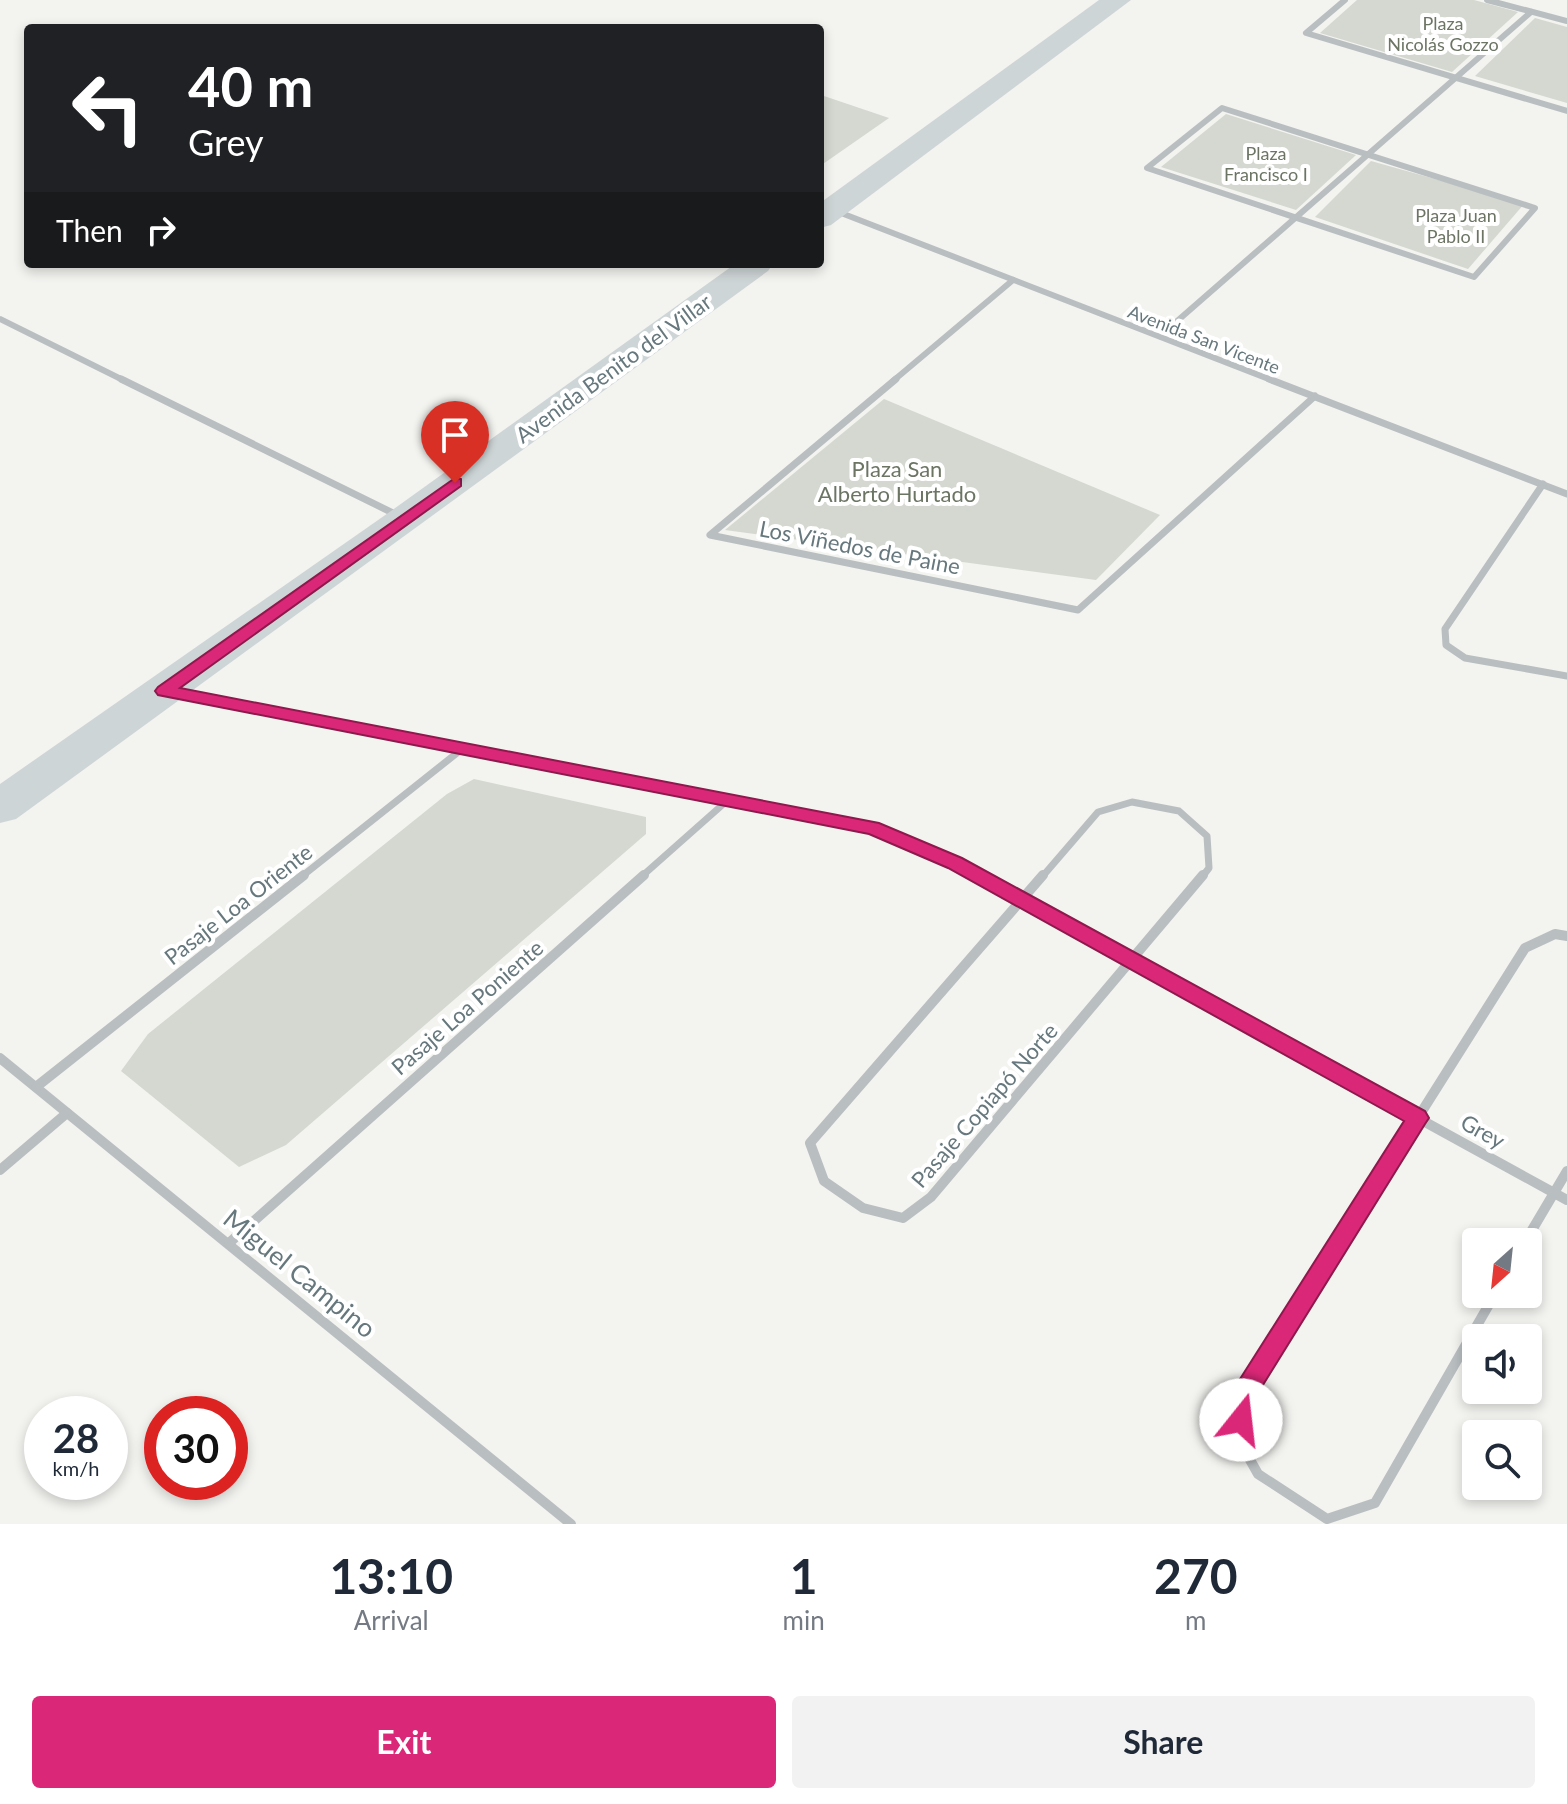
<!DOCTYPE html>
<html lang="en">
<head>
<meta charset="utf-8">
<style>
  body { margin:0; font-family:Lato,sans-serif; background:#f2f2f3; color:#1f2937; height:100vh; display:flex; flex-direction:column; font-size:30px; white-space:nowrap }
  * { box-sizing:border-box; margin:0 }
  p { font-size:26px; color:#747a83 }
  .icon { flex:none; width:44px; height:44px; fill:none; stroke:currentColor; stroke-width:2; stroke-linecap:round; stroke-linejoin:round }
  .map { position:relative; height:1524px; overflow:hidden }
  .panel { display:flex; flex-direction:column; background:#fff; flex:1 }
  .panel>* { flex:none }
  .top-card { position:absolute; left:24px; top:24px; width:800px; height:244px; border-radius:8px; box-shadow:0 4px 12px #0003; background:#202124; color:#fff; overflow:hidden }
  .needle { width:52px; rotate:207deg }
  .buttons { position:absolute; left:1462px; top:1228px; display:grid; gap:16px }
  .buttons a { display:grid; place-items:center; width:80px; height:80px; border-radius:8px; background:#fff; box-shadow:0 4px 12px #0003; font-size:40px }
  .speed { position:absolute; left:24px; top:1396px; display:flex; gap:16px; font-size:40px; font-weight:700; text-align:center }
  .speed>* { display:grid; place-content:center; width:104px; height:104px; border-radius:50%; background:#fff; box-shadow:0 4px 12px #0003; line-height:1 }
  .speed small { font-size:20px; font-weight:400 }
  .speed .limit { border:12px solid #d22; background:#fff; color:#111 }
  .pin { position:absolute; display:grid; place-items:center; width:68px; height:68px; color:#fff; margin:-82px -34px; border-radius:50% 50% 50% 0; rotate:-45deg; box-shadow:0 0 8px #0007 }
  .pin .icon { rotate:45deg }
  .me { position:absolute; width:88px; margin:-44px; rotate:16deg; stroke-linejoin:round; filter:drop-shadow(0 0 6px #0008) }
  .turn { display:flex; align-items:center; gap:28px; height:168px; padding:0 32px; font-size:36px }
  .turn .icon { width:104px; height:104px; stroke-width:2.5 }
  .turn b { display:block; font-size:56px; line-height:68px }
  .then { display:flex; align-items:center; height:76px; padding:0 32px; background:#0003; gap:16px; font-size:30px }
  .eta { display:flex; justify-content:space-evenly; align-items:center; height:136px; text-align:center }
  .eta b { font-size:48px; font-weight:700; line-height:56px }
  .action { display:flex; gap:16px; margin-top:auto; padding:16px 32px }
  .action a { flex:1; height:92px; border-radius:8px; background:#db2777; color:#fff; font-size:32px; font-weight:700; line-height:92px; text-align:center }
  .action a+a { background:#f2f2f3; color:#1f2937 }
  .map>svg:first-child { display:block }
  .green { fill:#d4d8d0 }
  .lines { fill:none; stroke-linecap:round; stroke-linejoin:round }
  .street-far2 { stroke:#b9bec0; stroke-width:6 }
  .street-far1 { stroke:#b9bec0; stroke-width:7 }
  .street { stroke:#b9bec0; stroke-width:10 }
  .secondary { fill:#ced5d6; fill-rule:evenodd }
  .route { fill:#db2777; stroke:#8e194d; stroke-width:2 }
  .labels { text-anchor:middle; dominant-baseline:central; stroke-width:8; stroke-linejoin:round; paint-order:stroke }
  .far-park-label { font-size:18px; fill:#6c7564; stroke:#fff }
  .far-street-label { font-size:18px; fill:#66787d; stroke:#fff }
  .street-label { font-size:22px; fill:#66787d; stroke:#fff }
  .park-label { font-size:22px; fill:#6c7564; stroke:#fff }
  .near-street-label { font-size:26px; fill:#66787d; stroke:#fff }
</style>
</head>
<body>
<div class="map">
<svg width="1567" height="1524" viewBox="0 0 1567 1524">
  <rect width="100%" height="100%" fill="#f3f3f0"/>
  <!-- green -->
  <g class="green">
    <polygon points="1357,0 1474,0 1518,12 1452,72 1320,33"/>
    <polygon points="1535,18 1567,27 1567,103 1475,76"/>
    <polygon points="820,96 821,95 889,118 820,166"/>
    <polygon points="1226,114 1356,155 1296,210 1161,167"/>
    <polygon points="1371,161 1524,204 1468,269 1315,217"/>
    <polygon points="884,399 1160,515 1096,580 725,530"/>
    <polygon points="474,779 646,817 646,834 286,1145 239,1167 121,1071 148,1034 447,794"/>
  </g>
  <g class="lines">
    <!-- street-far2 -->
    <g class="street-far2">
      <polyline points="1345,0 1306,33 1567,111"/>
      <polyline points="1487,0 1567,21"/>
      <polygon points="1222,108 1535,208 1474,277 1147,168"/>
      <polyline points="836,211 1274,381"/>
      <polyline points="0,319 125,381"/>
      <polyline points="1160,336 1531,12"/>
      <polyline points="893,381 1013,280"/>
    </g>
    <!-- street-far1 -->
    <g class="street-far1">
      <polyline points="121,379 397,515"/>
      <polyline points="896,379 710,535 1078,610 1315,396"/>
      <polyline points="1269,379 1567,494"/>
      <polyline points="1543,484 1445,629 1446,645 1465,658 1567,676"/>
      <polyline points="177,693 872,828 980,877"/>
      <polyline points="301,877 462,749"/>
      <polyline points="641,877 729,799"/>
      <polyline points="1042,877 1098,812 1132,802 1179,811 1207,836 1209,868 1202,877"/>
    </g>
    <!-- street -->
    <g class="street">
      <polyline points="976,875 1567,1200"/>
      <polyline points="1043,875 810,1143 824,1181 863,1208 903,1218 931,1197 1203,875"/>
      <polyline points="0,1058 571,1524"/>
      <polyline points="36,1087 304,875"/>
      <polyline points="0,1170 67,1113"/>
      <polyline points="1525,1242 1567,1171"/>
      <polyline points="229,1243 644,875"/>
      <polyline points="1495,1294 1375,1503 1327,1519 1258,1474 1240,1442 1241,1398 1525,948 1555,934 1567,936"/>
    </g>
    <!-- secondary -->
    <g class="secondary">
      <polygon points="1099,0 1131,0 831,225 820,228 820,203"/>
      <polygon points="735,264 773,264 768,271 16,819 0,823 0,784 391,511"/>
    </g>
  </g>
  <!-- route -->
  <polygon class="route" points="455,478 461,479 461,486 180,688 879,823 962,858 1425,1111 1429,1118 1425,1124 1253,1401 1249,1428 1241,1432 1232,1428 1229,1420 1233,1390 1404,1121 948,868 869,834 158,695 155,691 158,687"/>
  <g class="labels">
    <!-- far-park labels -->
    <g class="far-park-label">
      <text x="1443" y="23">Plaza<tspan x="1443" dy="21">Nicolás Gozzo</tspan></text>
      <text x="1266" y="153">Plaza<tspan x="1266" dy="21">Francisco I</tspan></text>
      <text x="1456" y="215">Plaza Juan<tspan x="1456" dy="21">Pablo II</tspan></text>
    </g>
    <!-- far-street labels -->
    <g class="far-street-label">
      <text transform="translate(1204 339) rotate(21)">Avenida San Vicente</text>
    </g>
    <!-- street labels -->
    <g class="street-label">
      <text transform="translate(613 368) rotate(-36)">Avenida Benito del Villar</text>
      <text transform="translate(860 547) rotate(11)">Los Viñedos de Paine</text>
      <text transform="translate(238 904) rotate(-38)">Pasaje Loa Oriente</text>
      <text transform="translate(467 1007) rotate(-41)">Pasaje Loa Poniente</text>
      <text transform="translate(984 1105) rotate(-49)">Pasaje Copiapó Norte</text>
      <text transform="translate(1483 1131) rotate(29)">Grey</text>
    </g>
    <!-- park labels -->
    <g class="park-label">
      <text x="897" y="468">Plaza San<tspan x="897" dy="25">Alberto Hurtado</tspan></text>
    </g>
    <!-- near-street labels -->
    <g class="near-street-label">
      <text transform="translate(300 1273) rotate(39)">Miguel Campino</text>
    </g>
  </g>
</svg>
<div class="buttons">
<a><svg class="needle" viewBox="-14 -14 28 28"><path d="M0-13l5 13h-10z" fill="#e53935"/><path d="M0 13l5-13h-10z" fill="#747a83"/></svg></a>
<a><svg class="icon" aria-label="sound" viewBox="0 0 24 24"><path d="M4 9h4l5-4v14l-5-4H4zM17 9q2 3 0 6"/></svg></a>
<a><svg class="icon" aria-label="search" viewBox="0 0 24 24"><circle cx="10" cy="10" r="6"/><path d="M15 15l6 6"/></svg></a>
</div>
<div class="speed"><div>28<small>km/h</small></div><div class="limit">30</div></div>
<div class="pin" style="left:455px;top:483px;background:#d93025"><svg class="icon" aria-label="arrive" viewBox="0 0 24 24"><path d="M6 21V4h12l-3 4 3 4H6"/></svg></div>
<svg class="me" style="left:1241px;top:1420px" viewBox="-20 -20 40 40"><circle r="19" fill="#fff"/><path d="M0-13L10 11 0 6-10 11z" fill="#db2777"/></svg>
<div class="top-card">
<div class="turn"><svg class="icon" aria-label="left" viewBox="0 0 24 24"><path d="M17 20v-9H6M10 6l-5 5 5 5"/></svg><div><b>40 m</b>Grey</div></div>
<div class="then">Then<svg class="icon" aria-label="right" viewBox="0 0 24 24"><path d="M7 20v-9h11M14 6l5 5-5 5"/></svg></div>
</div>
</div>
<section class="panel">
<div class="eta">
<div><b>13:10</b><p>Arrival</p></div>
<div><b>1</b><p>min</p></div>
<div><b>270</b><p>m</p></div>
</div>
<div class="action"><a>Exit</a><a>Share</a></div>
</section>
</body>
</html>
